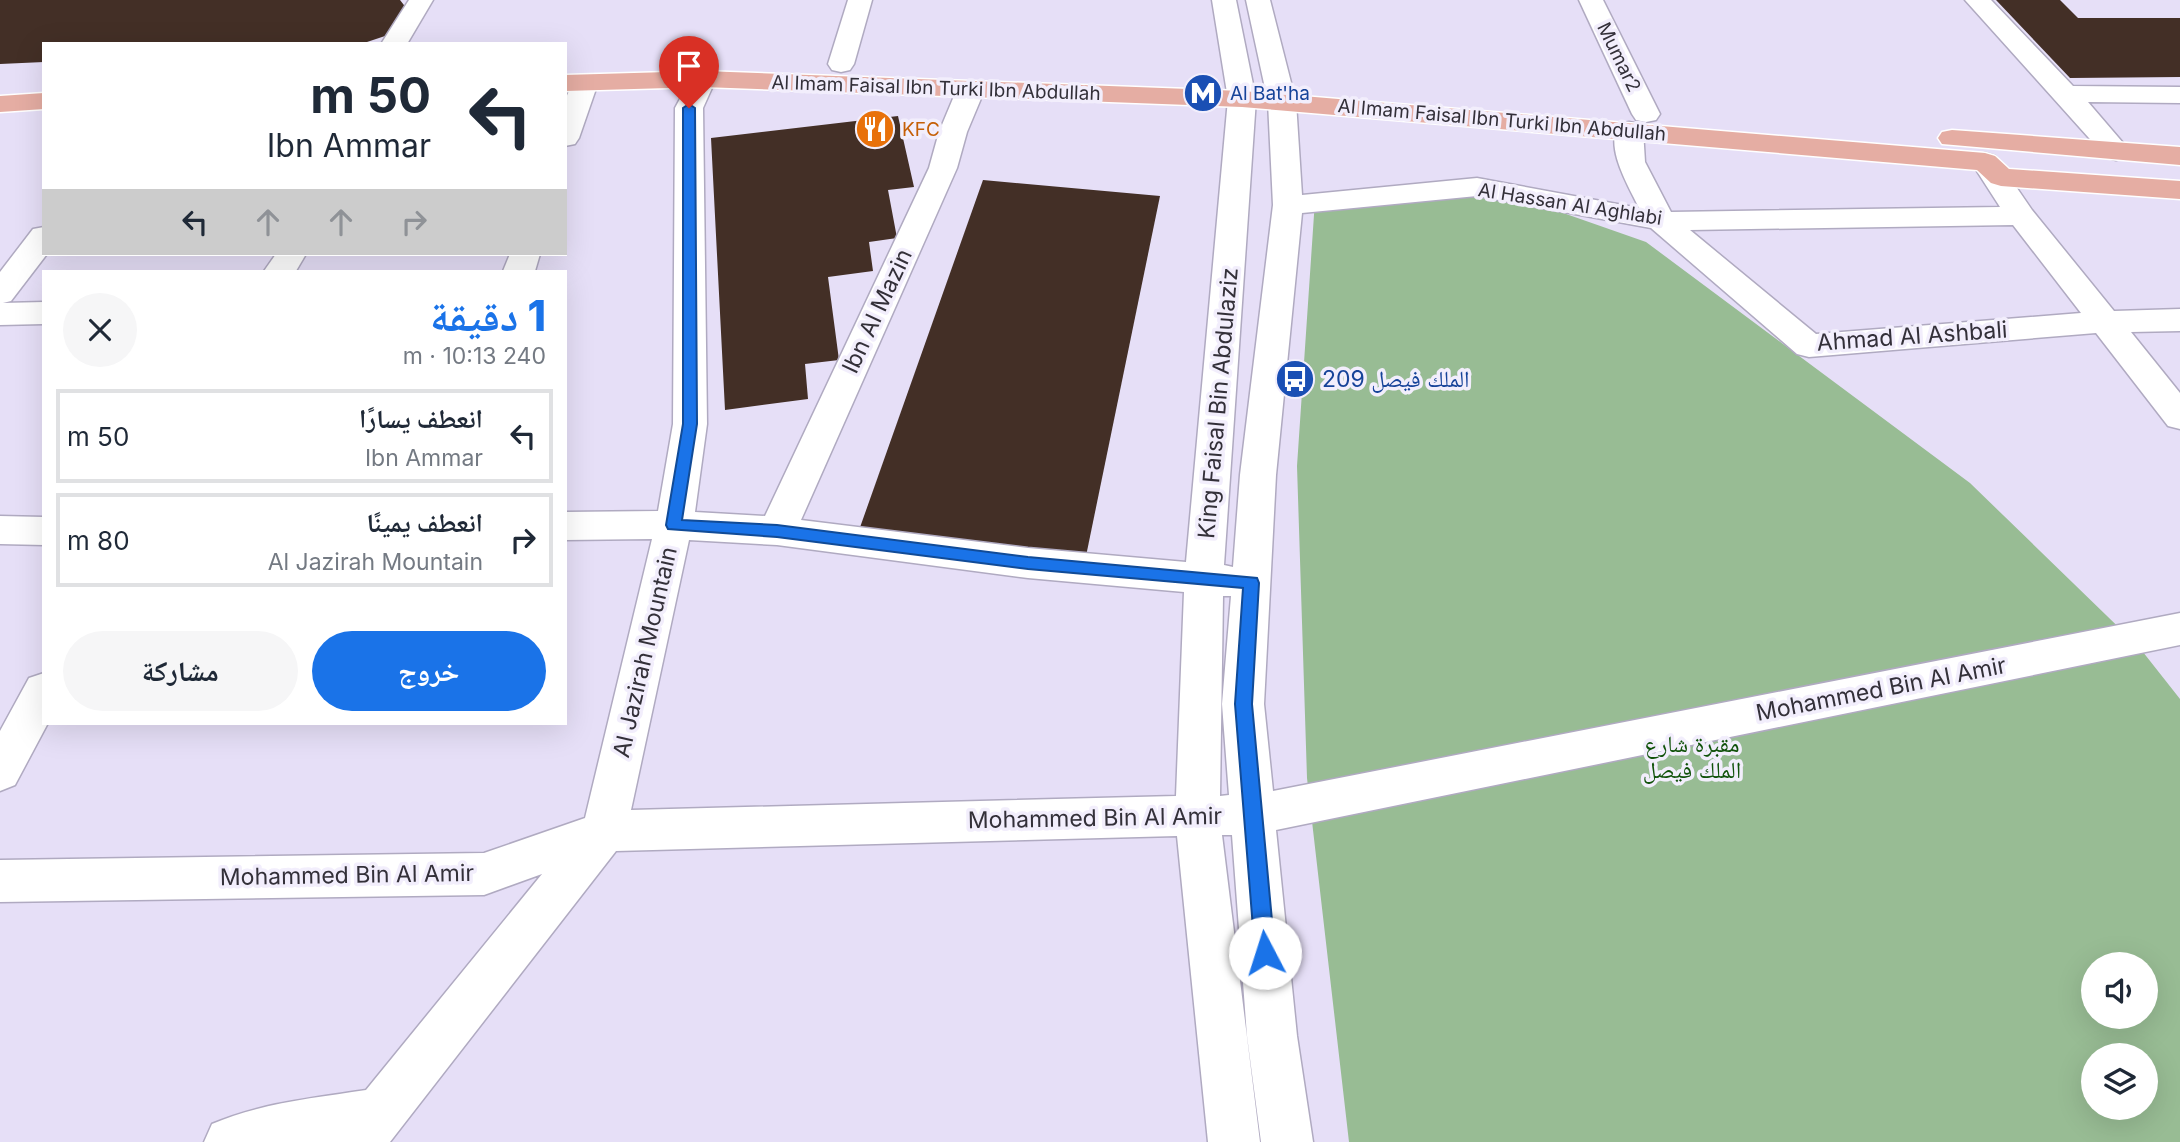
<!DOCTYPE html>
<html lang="ar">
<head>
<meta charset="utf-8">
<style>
  body { margin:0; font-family:Inter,"Noto Naskh Arabic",sans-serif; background:#f6f6f7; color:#1f2937; direction:rtl; height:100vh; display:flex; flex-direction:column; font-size:26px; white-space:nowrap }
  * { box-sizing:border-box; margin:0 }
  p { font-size:23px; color:#747a83 }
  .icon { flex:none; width:38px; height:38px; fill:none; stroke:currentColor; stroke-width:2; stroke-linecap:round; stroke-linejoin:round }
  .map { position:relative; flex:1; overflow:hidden; direction:ltr }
  .side { position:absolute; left:42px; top:270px; width:525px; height:455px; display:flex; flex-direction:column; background:#fff; border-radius:0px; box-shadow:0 7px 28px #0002; direction:rtl }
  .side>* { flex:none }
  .top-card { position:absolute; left:42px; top:42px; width:525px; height:214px; border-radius:0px; box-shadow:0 7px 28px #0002; direction:rtl; background:#fff; color:#1f2937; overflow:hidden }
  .tools { position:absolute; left:2081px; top:952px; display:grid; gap:14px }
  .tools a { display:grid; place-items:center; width:77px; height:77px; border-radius:50%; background:#fff; box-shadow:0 7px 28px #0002; font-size:35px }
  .pin { position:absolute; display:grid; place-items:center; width:60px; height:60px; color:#fff; margin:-72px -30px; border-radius:50% 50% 50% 0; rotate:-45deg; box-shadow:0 0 7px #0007 }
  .pin .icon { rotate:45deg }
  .me { position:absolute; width:77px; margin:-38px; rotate:355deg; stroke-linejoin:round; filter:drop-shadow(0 0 5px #0008) }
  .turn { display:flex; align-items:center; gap:24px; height:147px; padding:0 21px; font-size:32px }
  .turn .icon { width:91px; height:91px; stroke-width:2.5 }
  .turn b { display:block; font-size:49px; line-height:60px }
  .lanes { display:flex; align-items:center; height:66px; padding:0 21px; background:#0003; justify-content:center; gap:35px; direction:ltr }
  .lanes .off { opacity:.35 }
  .round { display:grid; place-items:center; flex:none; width:74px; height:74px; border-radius:37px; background:#f6f6f7 }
  .summary { display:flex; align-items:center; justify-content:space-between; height:119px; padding:0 21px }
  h1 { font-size:42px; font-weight:800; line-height:52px; color:#1a73e8 }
  .button { display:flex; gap:14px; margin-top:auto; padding:14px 21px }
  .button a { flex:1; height:80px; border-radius:42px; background:#1a73e8; color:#fff; font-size:28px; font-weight:800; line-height:80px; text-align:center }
  .button a+a { background:#f6f6f7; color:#1f2937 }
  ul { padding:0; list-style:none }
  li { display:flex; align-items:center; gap:21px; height:94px; margin:0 14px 10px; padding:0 7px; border:4px solid #e0e1e3; border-radius:0px }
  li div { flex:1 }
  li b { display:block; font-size:26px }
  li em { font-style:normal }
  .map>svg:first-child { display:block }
  .green { fill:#98bc94; fill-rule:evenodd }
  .building { fill:#432f26 }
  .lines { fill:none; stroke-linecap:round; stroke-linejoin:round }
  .minor-casing { stroke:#b0aac1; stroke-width:3 }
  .major-casing { stroke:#fff; stroke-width:3 }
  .minor { fill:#fff; fill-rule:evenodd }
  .major { fill:#e5ada3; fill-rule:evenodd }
  .route { fill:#1a73e8; stroke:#114b97; stroke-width:2 }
  .labels { text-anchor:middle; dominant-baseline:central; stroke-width:7; stroke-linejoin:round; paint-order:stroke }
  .far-street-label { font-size:19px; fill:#333039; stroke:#f2eefc }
  .far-transit-label { font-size:19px; fill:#164399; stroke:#f2eefc; text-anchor:start }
  .far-food-label { font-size:19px; fill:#c56008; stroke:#f2eefc; text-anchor:start }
  .street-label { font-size:23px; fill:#333039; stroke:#f2eefc }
  .transit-label { font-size:23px; fill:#164399; stroke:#f2eefc; text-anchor:start }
  .park-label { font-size:23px; fill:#10520a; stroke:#f2eefc }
</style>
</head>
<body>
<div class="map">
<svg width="2180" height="1142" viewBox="0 0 2180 1142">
  <rect width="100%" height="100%" fill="#e6dff7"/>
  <!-- green -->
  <path class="green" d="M1498,190L1646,242L1970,483L2139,647L2180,699V1142H1349L1307,778L1297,466L1315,200ZM2093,964H2146V1017H2093ZM2093,1055H2146V1108H2093Z"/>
  <!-- building -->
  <g class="building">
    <polygon points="0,0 400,0 407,9 391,34 361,44 44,44 44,62 0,64"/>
    <polygon points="1996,0 2060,0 2078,18 2180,18 2180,77 2070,78"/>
    <polygon points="898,116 914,187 888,190 897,238 869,242 873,271 828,277 839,360 805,364 808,399 725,410 711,138"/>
    <polygon points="983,180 1160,196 1085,561 858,533"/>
  </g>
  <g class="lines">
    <!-- minor casing -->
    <g class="minor-casing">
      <g id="minor">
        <polygon points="409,0 433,0 407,44 381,44"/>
        <polygon points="848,0 872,0 854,64 850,70 841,72 832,70 828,64"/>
        <path d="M1212,0H1236L1256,99L1224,565L1233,567L1240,475L1273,205L1268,102L1246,0H1270L1296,102L1302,195L1477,178L1639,208C1629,187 1604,147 1619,124L1629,122L1639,124L1643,130L1645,162L1671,212L2000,207L1971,162L1975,156L1985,153L1995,156L2032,210L2114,311L2180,309V331L2131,332L2180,393V429L2168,426L2096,333L1809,357L1797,354L1651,228L1477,196L1302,213L1276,475L1264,704L1273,791L2180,613V645L1276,830L1297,1036L1313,1142H1261L1247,1036L1232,835H1222L1260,1142H1208L1177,836L616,851L390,1142H204L212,1124C261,1103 314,1098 366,1090L542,874L484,895L0,902V860L484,853L585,818L652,539L565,540V512L658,511L673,424L675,108L694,73L703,71L712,73L716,79L703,108L707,424L695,512L765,516L929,168L939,132L957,89L961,83L971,81L981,83L985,89L967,132L957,168L801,520L1028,548L1186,562L1228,99ZM2013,225L2081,313L1816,334L1690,230ZM689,540L777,545L1028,578L1184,592L1176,796L631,810ZM1223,596H1231L1222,704L1229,795L1220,796Z"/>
        <polygon points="1579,0 1603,0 1660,114 1656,120 1646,122 1636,120 1632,114"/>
        <polygon points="1965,0 1991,0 2073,86 2180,87 2180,103 2088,102 2130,151 2126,157 2116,160 2106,157"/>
        <polygon points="585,75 595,77 598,83 579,138 575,144 565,146 565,100 575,77"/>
        <polygon points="44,227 44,254 47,254 11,301 3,303 44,302 44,324 0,325 0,272 33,229"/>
        <polygon points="276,254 306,254 296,271 264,271"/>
        <polygon points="510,254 540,254 535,271 503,271"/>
        <polygon points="0,516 44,517 44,545 0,544"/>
        <polygon points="44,673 44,723 48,723 15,785 0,791 0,731 29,678"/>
      </g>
    </g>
    <!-- major casing -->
    <g class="major-casing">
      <g id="major">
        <polygon points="703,71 1242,91 1985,153 1995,156 2009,169 2180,181 2180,199 2001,186 1991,183 1977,170 1242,107 703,87 565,91 565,75"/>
        <polygon points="44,93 44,109 0,112 0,96"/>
        <polygon points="1952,130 2180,147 2180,165 1942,144 1938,138 1942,132"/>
      </g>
    </g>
    <!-- minor -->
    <use href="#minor" class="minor"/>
    <!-- major -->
    <use href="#major" class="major"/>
  </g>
  <!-- route -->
  <polygon class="route" points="689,104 695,108 697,424 682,520 777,525 1028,557 1257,578 1259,583 1252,704 1275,953 1272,960 1265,963 1258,960 1255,953 1235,704 1243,588 1028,569 777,537 668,529 666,525 683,424 683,108"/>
  <!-- icons -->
  <defs>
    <g id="metro-disc" transform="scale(2.0125)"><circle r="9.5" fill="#1a4fb4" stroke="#f2eefc"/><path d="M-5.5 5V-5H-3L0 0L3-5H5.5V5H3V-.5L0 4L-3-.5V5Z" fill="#fff"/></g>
    <g id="restaurant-disc" transform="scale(2.0125)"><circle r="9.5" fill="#e8710a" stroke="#f2eefc"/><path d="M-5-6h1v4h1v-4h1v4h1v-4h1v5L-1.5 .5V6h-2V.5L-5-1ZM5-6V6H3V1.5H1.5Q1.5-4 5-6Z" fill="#fff"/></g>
    <g id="bus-disc" transform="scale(2.0125)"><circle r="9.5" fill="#1a4fb4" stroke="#f2eefc"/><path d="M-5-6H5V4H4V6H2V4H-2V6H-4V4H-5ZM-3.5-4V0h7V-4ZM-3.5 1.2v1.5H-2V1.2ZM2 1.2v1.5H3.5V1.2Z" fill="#fff"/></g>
  </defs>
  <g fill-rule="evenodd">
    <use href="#metro-disc" x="1203" y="93"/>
    <use href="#restaurant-disc" x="875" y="129"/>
    <use href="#bus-disc" x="1295" y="379"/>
  </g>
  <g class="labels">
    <!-- far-street labels -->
    <g class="far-street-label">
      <text transform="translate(1619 57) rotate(64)">Mumar2</text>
      <text transform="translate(936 88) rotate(2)">Al Imam Faisal Ibn Turki Ibn Abdullah</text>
      <text transform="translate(1502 120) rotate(5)">Al Imam Faisal Ibn Turki Ibn Abdullah</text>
      <text transform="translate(1570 204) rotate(9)">Al Hassan Al Aghlabi</text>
    </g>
    <!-- far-transit labels -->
    <g class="far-transit-label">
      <text x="1230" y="93">Al Bat'ha</text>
    </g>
    <!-- far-food labels -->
    <g class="far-food-label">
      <text x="902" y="129">KFC</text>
    </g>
    <!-- street labels -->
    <g class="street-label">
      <text transform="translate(877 311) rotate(-65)">Ibn Al Mazin</text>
      <text transform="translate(1912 336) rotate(-4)">Ahmad Al Ashbali</text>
      <text transform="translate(1218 403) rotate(-85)">King Faisal Bin Abdulaziz</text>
      <text transform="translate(645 652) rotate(-77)">Al Jazirah Mountain</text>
      <text transform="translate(1881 689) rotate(-11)">Mohammed Bin Al Amir</text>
      <text transform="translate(1095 818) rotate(-1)">Mohammed Bin Al Amir</text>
      <text transform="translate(347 875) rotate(-1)">Mohammed Bin Al Amir</text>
    </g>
    <!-- transit labels -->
    <g class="transit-label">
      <text x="1322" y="379">الملك فيصل 209</text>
    </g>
    <!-- park labels -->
    <g class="park-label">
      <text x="1692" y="744">مقبرة شارع<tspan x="1692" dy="26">الملك فيصل</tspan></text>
    </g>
  </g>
</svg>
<div class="tools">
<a><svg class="icon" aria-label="sound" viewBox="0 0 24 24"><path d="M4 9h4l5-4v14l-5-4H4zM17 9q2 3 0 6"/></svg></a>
<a><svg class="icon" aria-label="layers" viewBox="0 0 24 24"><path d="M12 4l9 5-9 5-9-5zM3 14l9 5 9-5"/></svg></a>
</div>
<div class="pin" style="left:689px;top:108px;background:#d93025"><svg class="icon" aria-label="arrive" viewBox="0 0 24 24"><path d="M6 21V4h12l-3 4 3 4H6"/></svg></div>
<svg class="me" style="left:1265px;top:953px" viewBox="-20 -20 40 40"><circle r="19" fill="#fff"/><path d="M0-13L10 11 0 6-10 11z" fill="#1a73e8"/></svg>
<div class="top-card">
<div class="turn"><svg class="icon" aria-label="left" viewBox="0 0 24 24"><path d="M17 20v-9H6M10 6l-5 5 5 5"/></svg><div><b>50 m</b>Ibn Ammar</div></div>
<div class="lanes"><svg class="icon" aria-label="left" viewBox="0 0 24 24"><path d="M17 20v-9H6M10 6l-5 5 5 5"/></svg><svg class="icon off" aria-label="ahead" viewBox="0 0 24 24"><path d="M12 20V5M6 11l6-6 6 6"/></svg><svg class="icon off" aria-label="ahead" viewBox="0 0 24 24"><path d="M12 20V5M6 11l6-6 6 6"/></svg><svg class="icon off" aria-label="right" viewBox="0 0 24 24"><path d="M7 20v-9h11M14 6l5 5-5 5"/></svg></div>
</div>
<section class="side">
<div class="summary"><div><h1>1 دقيقة</h1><p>240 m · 10:13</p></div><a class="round"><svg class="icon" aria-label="close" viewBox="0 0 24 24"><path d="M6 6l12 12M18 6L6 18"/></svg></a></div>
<ul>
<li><svg class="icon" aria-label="left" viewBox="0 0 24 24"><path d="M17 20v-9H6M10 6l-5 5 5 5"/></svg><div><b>انعطف يسارًا</b><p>Ibn Ammar</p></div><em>50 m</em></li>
<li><svg class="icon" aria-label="right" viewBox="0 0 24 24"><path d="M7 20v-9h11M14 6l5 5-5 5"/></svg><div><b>انعطف يمينًا</b><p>Al Jazirah Mountain</p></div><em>80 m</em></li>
</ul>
<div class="button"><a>خروج</a><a>مشاركة</a></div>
</section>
</div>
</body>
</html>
